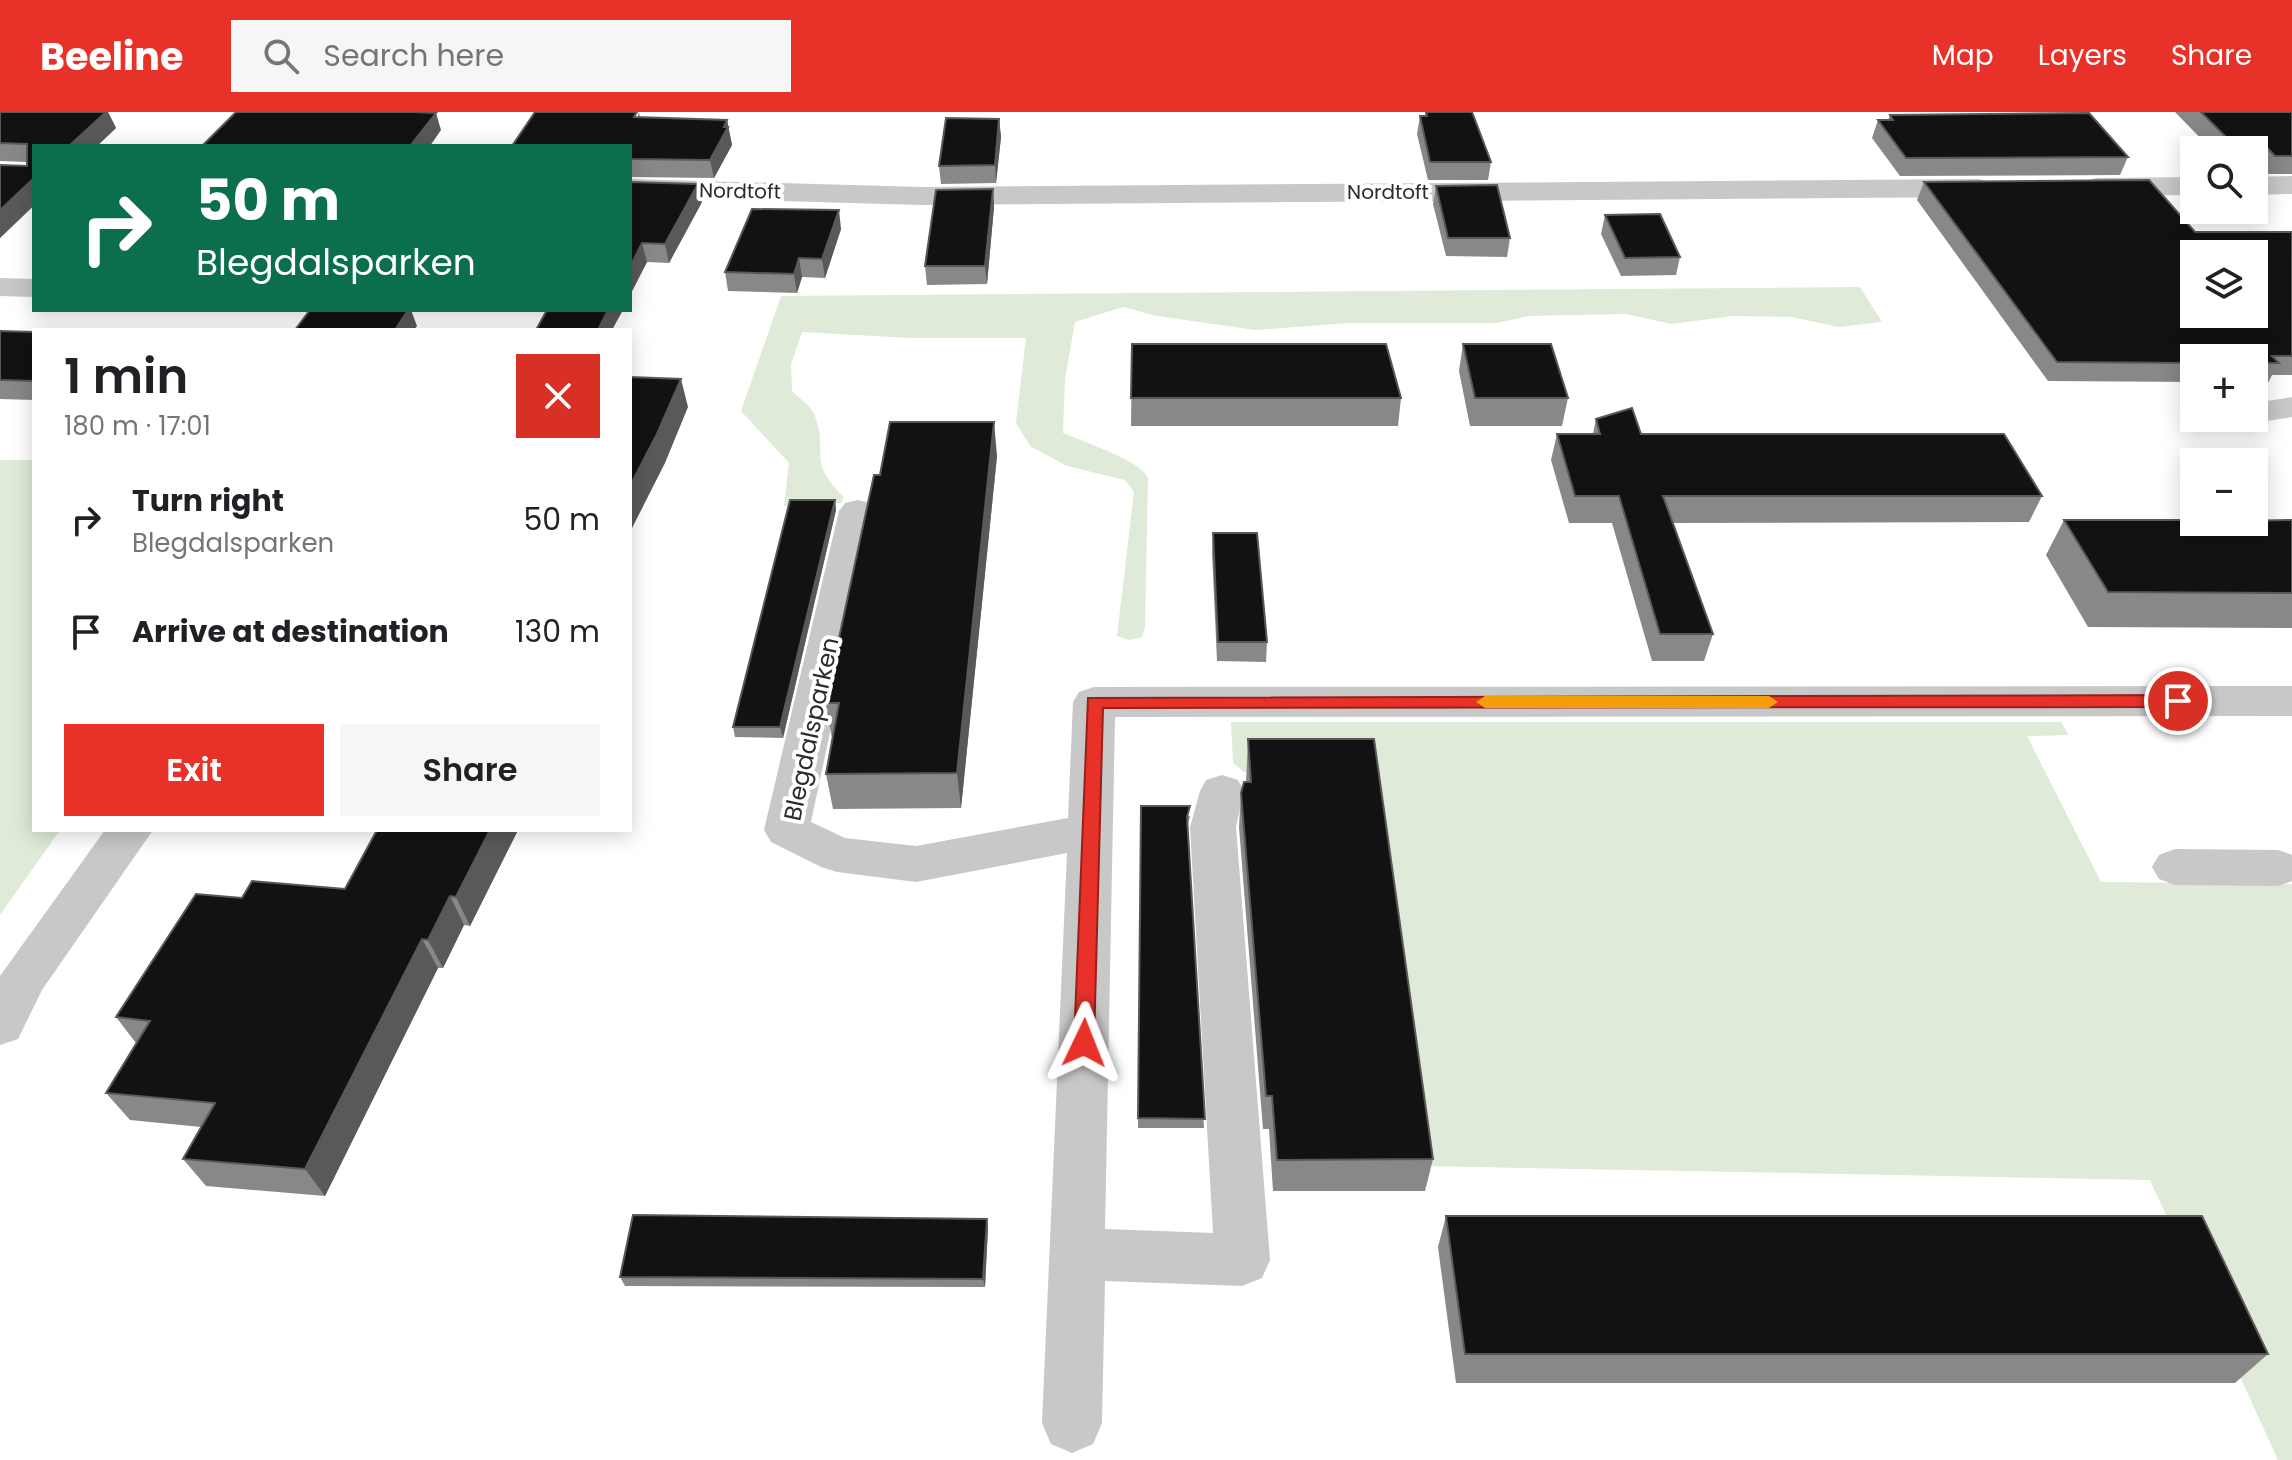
<!DOCTYPE html>
<html lang="en">
<head>
<meta charset="utf-8">
<style>
  body { margin:0; font-family:Poppins,sans-serif; background:#f6f6f6; color:#202124; height:100vh; display:flex; flex-direction:column; font-size:30px; white-space:nowrap }
  * { box-sizing:border-box; margin:0 }
  p { font-size:26px; color:#757577 }
  .icon { flex:none; width:44px; height:44px; fill:none; stroke:currentColor; stroke-width:2; stroke-linecap:round; stroke-linejoin:round }
  .map { position:relative; flex:1; overflow:hidden }
  .sheet { position:absolute; left:32px; top:216px; width:600px; height:504px; display:flex; flex-direction:column; background:#fff; border-radius:0px; box-shadow:0 4px 20px #0003 }
  .sheet>* { flex:none }
  .hud { position:absolute; left:32px; top:32px; width:600px; height:168px; border-radius:0px; box-shadow:0 4px 20px #0003; background:#0b6e4f; color:#fff; overflow:hidden }
  .tools { position:absolute; left:2180px; top:24px; display:grid; gap:16px }
  .tools a { display:grid; place-items:center; width:88px; height:88px; border-radius:0px; background:#fff; box-shadow:0 4px 20px #0003; font-size:40px }
  .pin { position:absolute; display:grid; place-items:center; width:68px; height:68px; color:#fff; margin:-34px; border:4px solid #fff; border-radius:50%; box-shadow:0 2px 8px #0007 }
  .me { position:absolute; width:88px; margin:-44px; rotate:2deg; stroke-linejoin:round; filter:drop-shadow(0 0 6px #0008) }
  .turn { display:flex; align-items:center; gap:28px; height:168px; padding:0 32px; font-size:36px }
  .turn .icon { width:104px; height:104px; stroke-width:2.5 }
  .turn b { display:block; font-size:56px; line-height:68px }
  .round { display:grid; place-items:center; flex:none; width:84px; height:84px; border-radius:0px; background:#f6f6f6 }
  .headline { display:flex; align-items:center; justify-content:space-between; height:136px; padding:0 32px }
  h1 { font-size:48px; font-weight:600; line-height:60px }
  .action { display:flex; gap:16px; margin-top:auto; padding:16px 32px }
  .action a { flex:1; height:92px; border-radius:0px; background:#e83128; color:#fff; font-size:32px; font-weight:600; line-height:92px; text-align:center }
  .action a+a { background:#f6f6f6; color:#202124 }
  ul { padding:0; list-style:none }
  li { display:flex; align-items:center; gap:24px; height:112px; padding:0 32px }
  li div { flex:1 }
  li b { display:block; font-size:30px }
  li em { font-style:normal }
  header { display:flex; align-items:center; gap:48px; box-sizing:border-box; height:112px; padding:0 40px; background:#e83128; color:#fff }
  header strong { font-size:38px }
  nav { display:flex; gap:44px; margin-inline-start:auto; font-size:28px }
  .search { width:560px; height:72px; background:#f6f6f6; display:flex; align-items:center; gap:20px; box-sizing:border-box; padding:0 28px; border-radius:0px; color:#757577; font-size:30px }
  .map>svg:first-child { display:block }
  .green { fill:#dfead8 }
  .lines { fill:none; stroke-linecap:round; stroke-linejoin:round }
  .minor { fill:#c8c8c8; fill-rule:evenodd }
  .wall { fill:#888 }
  .shaded-wall { fill:#595959 }
  .building { fill:#121212; stroke:#595959; stroke-width:2; fill-rule:evenodd }
  .route { fill:#e83128; stroke:#97201a; stroke-width:2 }
  .slow { fill:#f59e0b }
  .labels { text-anchor:middle; dominant-baseline:central; stroke-width:8; stroke-linejoin:round; paint-order:stroke }
  .far-street-label { font-size:20px; fill:#2b2b2b; stroke:#fff }
  .street-label { font-size:24px; fill:#2b2b2b; stroke:#fff }
</style>
</head>
<body>
<header>
<strong>Beeline</strong>
<div class="search"><svg class="icon" aria-label="search" viewBox="0 0 24 24"><circle cx="10" cy="10" r="6"/><path d="M15 15l6 6"/></svg>Search here</div>
<nav><a>Map</a><a>Layers</a><a>Share</a></nav>
</header>
<div class="map">
<svg width="2292" height="1348" viewBox="0 0 2292 1348">
  <rect width="100%" height="100%" fill="#fff"/>
  <!-- green -->
  <g class="green">
    <path d="M1860,175L1882,210L1839,215L1791,205L1733,204L1671,212L1626,202L1528,204L1497,211H1349L1255,218L1157,204L1123,195L1075,210L1065,267L1063,321C1083,330 1141,348 1148,366L1145,515L1142,525L1129,528L1117,524L1134,380L1125,368L1067,354L1030,334L1016,311L1026,226H910L802,220L791,252L792,279C799,286 811,294 814,302C830,339 805,348 843,384L842,391L784,394L789,351L741,299L781,184Z"/>
    <polygon points="0,348 34,348 34,718 60,718 0,803"/>
    <polygon points="1231,610 2061,610 2069,623 2027,624 2101,770 2292,772 2292,1348 2278,1348 2150,1068 1424,1054 1370,661 1244,660 1233,651"/>
  </g>
  <g class="lines">
    <!-- minor -->
    <g class="minor">
      <polygon points="2292,64 2292,82 2254,83 2254,65"/>
      <polygon points="2194,65 2194,83 2096,84 2086,81 2081,75 2086,69 2096,66"/>
      <polygon points="630,67 922,75 1979,67 1989,70 1994,76 1989,82 1979,85 922,93 630,85"/>
      <polygon points="0,166 34,167 34,185 0,184"/>
      <polygon points="2292,285 2292,305 2254,311 2240,306 2254,306 2254,291"/>
      <polygon points="858,388 871,391 877,399 811,710 845,726 916,734 1068,706 1073,590 1079,580 1094,575 2292,574 2292,604 1115,605 1105,1117 1213,1121 1190,715 1200,679 1206,668 1222,663 1238,668 1244,679 1236,715 1270,1148 1262,1166 1242,1174 1105,1169 1102,1311 1093,1332 1072,1341 1051,1332 1042,1311 1067,741 916,770 837,760 821,755 771,730 764,718 839,399 845,391"/>
      <polygon points="105,718 153,718 42,878 18,927 0,933 0,864"/>
      <polygon points="2175,737 2278,738 2292,743 2292,769 2278,774 2175,773 2159,767 2152,755 2159,743"/>
    </g>
  </g>
  <!-- wall -->
  <g class="wall">
    <polygon points="0,0 108,0 116,16 0,126 0,53 27,54 27,50 0,49"/>
    <polygon points="639,0 640,5 727,8 732,33 714,66 630,65 630,34"/>
    <polygon points="1426,0 1491,50 1488,68 1428,68 1417,22 1420,4 1425,4"/>
    <polygon points="2175,0 2292,0 2292,62 2266,62 2254,50 2254,38 2212,38"/>
    <polygon points="1890,3 2128,45 2120,63 1900,64 1872,26 1878,8 1888,8"/>
    <polygon points="999,7 1001,25 996,71 941,72 939,54"/>
    <polygon points="630,70 698,72 702,90 669,151 647,150 630,183"/>
    <polygon points="1924,70 2195,120 2292,120 2292,263 2272,263 2268,271 2254,270 2254,246 2194,246 2194,270 2048,269 1917,88"/>
    <polygon points="1436,74 1510,126 1507,145 1446,144 1433,92"/>
    <polygon points="993,77 994,95 987,172 927,173 925,154"/>
    <polygon points="1605,103 1680,145 1676,163 1621,164 1601,122"/>
    <polygon points="841,117 825,166 802,165 797,181 728,179 725,160"/>
    <polygon points="0,219 34,220 34,288 0,287"/>
    <polygon points="1132,232 1401,286 1398,314 1131,314"/>
    <polygon points="1463,232 1568,286 1562,314 1470,314 1459,259"/>
    <polygon points="1596,307 1641,322 2042,384 2029,410 1673,411 1713,522 1704,549 1652,549 1612,411 1569,411 1551,348 1557,322 1593,322"/>
    <polygon points="997,344 961,696 833,697 826,662 832,626 825,591 880,363"/>
    <polygon points="835,388 836,398 783,626 735,625 733,615"/>
    <polygon points="2064,408 2292,408 2292,516 2088,515 2046,443"/>
    <polygon points="1213,421 1267,530 1266,550 1217,549 1212,441"/>
    <polygon points="1248,627 1433,1047 1425,1079 1273,1079 1269,1017 1263,1017 1239,715 1241,681 1246,670"/>
    <polygon points="1141,694 1190,704 1188,712 1204,1016 1138,1016"/>
    <polygon points="355,718 518,718 470,814 464,813 443,856 438,856 325,1084 206,1074 183,1047 201,1015 130,1008 106,981 136,931 116,905 242,786 345,777 376,720"/>
    <polygon points="1446,1104 2268,1242 2235,1271 1456,1271 1438,1135"/>
    <polygon points="987,1107 988,1116 985,1175 625,1174 620,1165"/>
  </g>
  <!-- shaded-wall -->
  <g class="shaded-wall">
    <polygon points="106,0 108,0 116,16 97,34 69,34"/>
    <polygon points="436,1 441,18 430,34 410,34"/>
    <polygon points="999,7 1001,25 996,71 995,53"/>
    <polygon points="727,8 732,33 714,66 710,48"/>
    <polygon points="34,66 34,93 0,126 0,98"/>
    <polygon points="698,72 702,90 669,151 665,132"/>
    <polygon points="993,77 994,95 987,172 985,154"/>
    <polygon points="839,98 841,117 825,166 822,147"/>
    <polygon points="642,131 647,150 630,183 630,155"/>
    <polygon points="799,146 802,165 797,181 794,162"/>
    <polygon points="408,198 411,198 417,214 414,218 395,218"/>
    <polygon points="608,198 623,198 612,218 598,218"/>
    <polygon points="681,267 688,295 665,351 630,420 630,374"/>
    <polygon points="994,310 997,344 961,696 957,661"/>
    <polygon points="835,388 836,398 783,626 780,615"/>
    <polygon points="490,718 518,718 470,814 456,785"/>
    <polygon points="450,784 464,813 443,856 428,828"/>
    <polygon points="422,827 438,856 325,1084 305,1057"/>
    <polygon points="987,1107 988,1116 985,1175 983,1167"/>
  </g>
  <!-- building -->
  <g class="building">
    <polygon points="0,0 106,0 69,34 34,34 34,66 0,98 0,53 27,54 27,32 0,31"/>
    <polygon points="236,0 414,0 436,1 410,34 202,34"/>
    <polygon points="535,0 637,0 634,5 727,8 724,15 728,15 710,48 630,47 630,34 512,34"/>
    <polygon points="1426,0 1472,0 1491,50 1430,50 1420,4 1427,4"/>
    <polygon points="2201,0 2292,0 2292,44 2275,44 2263,31 2233,32"/>
    <polygon points="2089,1 2128,45 1906,46 1878,8 1893,8 1890,3"/>
    <polygon points="946,6 999,7 995,53 939,54"/>
    <path d="M2149,68L2195,120H2292V244H2272L2279,251H2254V246H2194V251L2057,250L1924,70ZM2194,142H2254V202H2194Z"/>
    <polygon points="630,70 698,72 665,132 642,131 630,155"/>
    <polygon points="1497,73 1510,126 1448,126 1436,74"/>
    <polygon points="993,77 985,154 925,154 936,78"/>
    <polygon points="752,97 839,98 822,147 799,146 794,162 725,160"/>
    <polygon points="1660,102 1680,145 1625,146 1605,103"/>
    <polygon points="310,198 408,198 395,218 295,218"/>
    <polygon points="547,198 608,198 598,218 536,218"/>
    <polygon points="0,219 34,220 34,269 0,268"/>
    <polygon points="1132,232 1386,232 1401,286 1131,286"/>
    <polygon points="1463,232 1551,232 1568,286 1475,286"/>
    <polygon points="630,265 681,267 657,322 630,374"/>
    <polygon points="1632,296 1641,322 2004,322 2042,384 1663,384 1713,522 1660,522 1619,384 1575,384 1557,322 1600,322 1596,307"/>
    <polygon points="890,310 994,310 957,661 826,662 839,591 825,591 874,363 880,363"/>
    <polygon points="790,388 835,388 780,615 733,615"/>
    <polygon points="2064,408 2194,408 2194,410 2292,408 2292,481 2108,480"/>
    <polygon points="1213,421 1257,421 1267,530 1218,530"/>
    <polygon points="1248,627 1374,627 1433,1047 1277,1048 1272,984 1266,984 1241,681 1244,670 1251,670"/>
    <polygon points="1141,694 1190,694 1187,705 1205,1007 1138,1006"/>
    <polygon points="377,718 490,718 456,785 450,784 428,828 422,827 305,1057 183,1047 215,991 106,981 150,909 116,905 196,782 242,786 252,769 345,777"/>
    <polygon points="633,1103 987,1107 983,1167 620,1165"/>
    <polygon points="1446,1104 2202,1104 2268,1242 1465,1242"/>
  </g>
  <!-- route -->
  <polygon class="route" points="2178,583 2186,589 2178,595 1103,596 1094,931 1091,937 1084,939 1077,937 1074,931 1088,586"/>
  <!-- slow -->
  <polygon class="slow" points="1485,584 1769,584 1778,590 1769,596 1485,596 1476,590"/>
  <g class="labels">
    <!-- far-street labels -->
    <g class="far-street-label">
      <text transform="translate(740 79) rotate(1)">Nordtoft</text>
      <text x="1388" y="80">Nordtoft</text>
    </g>
    <!-- street labels -->
    <g class="street-label">
      <text transform="translate(811 617) rotate(-78)">Blegdalsparken</text>
    </g>
  </g>
</svg>
<div class="tools">
<a><svg class="icon" aria-label="search" viewBox="0 0 24 24"><circle cx="10" cy="10" r="6"/><path d="M15 15l6 6"/></svg></a>
<a><svg class="icon" aria-label="layers" viewBox="0 0 24 24"><path d="M12 4l9 5-9 5-9-5zM3 14l9 5 9-5"/></svg></a>
<a>+</a>
<a>−</a>
</div>
<div class="pin" style="left:2178px;top:589px;background:#d93025"><svg class="icon" aria-label="arrive" viewBox="0 0 24 24"><path d="M6 21V4h12l-3 4 3 4H6"/></svg></div>
<svg class="me" style="left:1084px;top:931px" viewBox="-20 -20 40 40"><path d="M0-17L14 15 0 8-14 15z" fill="#e83128" stroke="#fff" stroke-width="4"/></svg>
<div class="hud">
<div class="turn"><svg class="icon" aria-label="right" viewBox="0 0 24 24"><path d="M7 20v-9h11M14 6l5 5-5 5"/></svg><div><b>50 m</b>Blegdalsparken</div></div>
</div>
<section class="sheet">
<div class="headline"><div><h1>1 min</h1><p>180 m · 17:01</p></div><a class="round" style="background:#d93025;color:#fff"><svg class="icon" aria-label="close" viewBox="0 0 24 24"><path d="M6 6l12 12M18 6L6 18"/></svg></a></div>
<ul>
<li><svg class="icon" aria-label="right" viewBox="0 0 24 24"><path d="M7 20v-9h11M14 6l5 5-5 5"/></svg><div><b>Turn right</b><p>Blegdalsparken</p></div><em>50 m</em></li>
<li><svg class="icon" aria-label="arrive" viewBox="0 0 24 24"><path d="M6 21V4h12l-3 4 3 4H6"/></svg><div><b>Arrive at destination</b></div><em>130 m</em></li>
</ul>
<div class="action"><a>Exit</a><a>Share</a></div>
</section>
</div>
</body>
</html>
